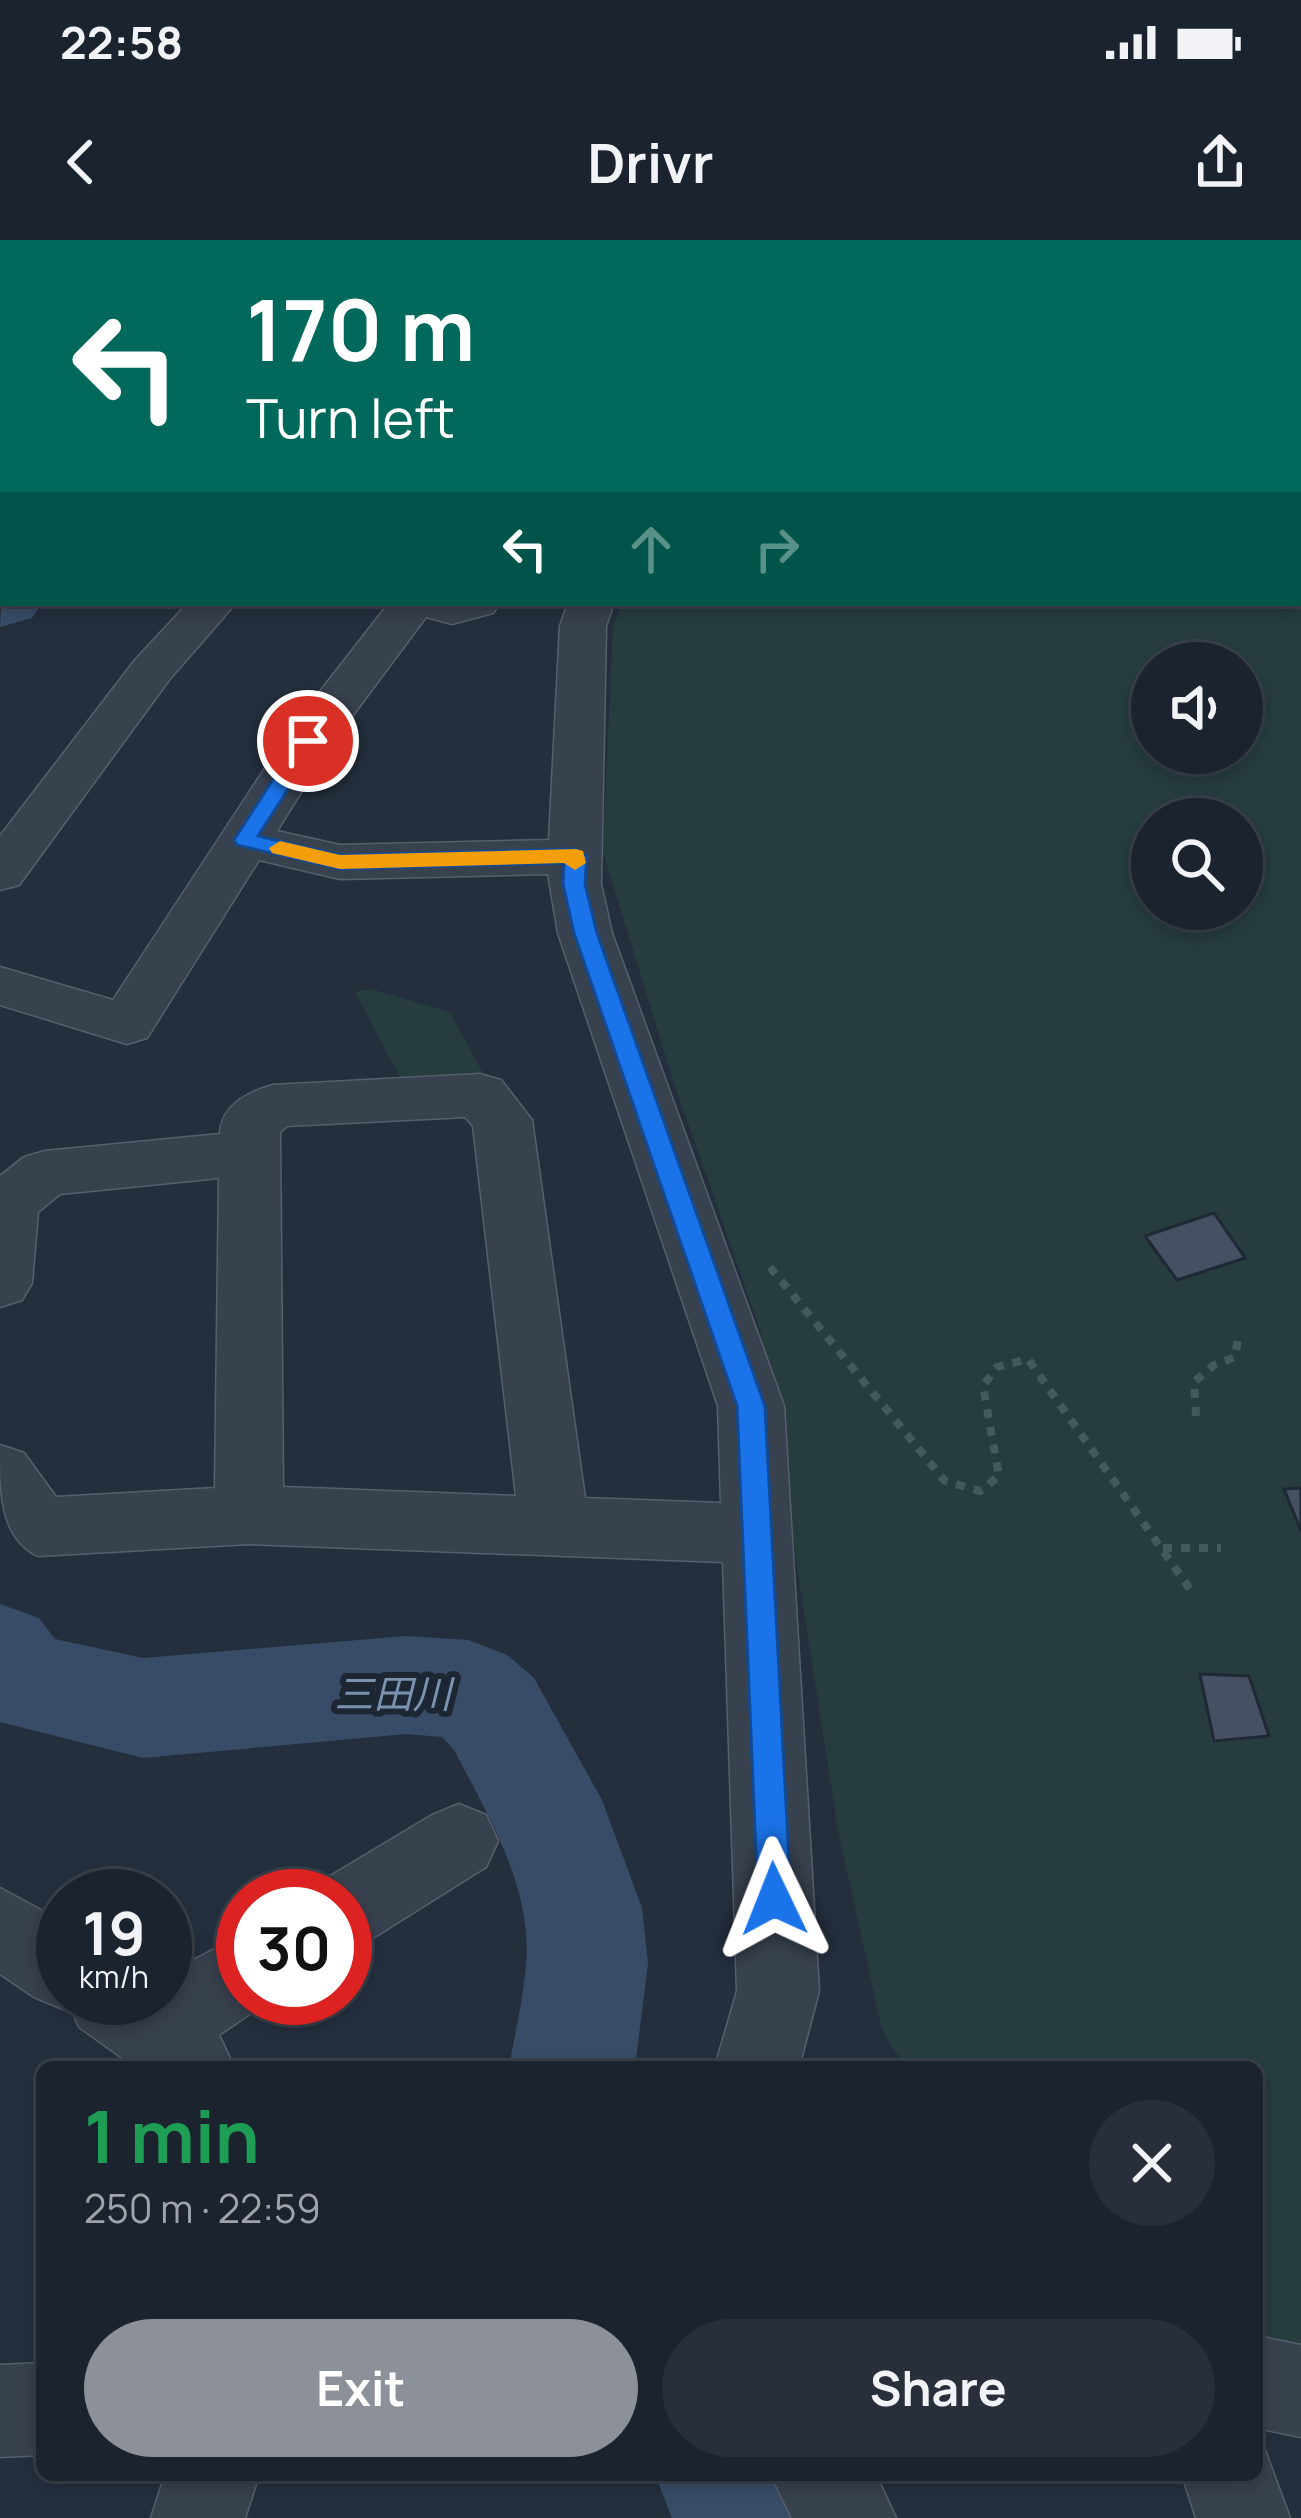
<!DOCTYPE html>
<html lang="en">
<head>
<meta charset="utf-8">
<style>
  body { margin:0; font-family:Manrope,"Noto Sans JP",sans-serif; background:#282f3a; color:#f1f3f6; height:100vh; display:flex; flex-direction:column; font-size:45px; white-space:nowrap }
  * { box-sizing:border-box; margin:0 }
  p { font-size:39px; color:#a0a4aa }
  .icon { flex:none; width:66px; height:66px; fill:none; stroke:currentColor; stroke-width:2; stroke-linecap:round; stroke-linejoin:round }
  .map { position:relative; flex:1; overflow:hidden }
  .panel { position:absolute; left:36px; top:1821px; width:1227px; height:420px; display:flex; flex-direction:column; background:#1b232e; border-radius:18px; box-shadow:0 6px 18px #0003,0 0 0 3px #39404a }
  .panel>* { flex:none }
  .banner { position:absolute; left:0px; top:0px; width:1302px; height:366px; box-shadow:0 6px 18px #0003,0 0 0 3px #39404a; background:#00695c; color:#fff; overflow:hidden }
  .buttons { position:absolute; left:1131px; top:402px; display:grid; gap:24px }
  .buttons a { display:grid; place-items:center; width:132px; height:132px; border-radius:50%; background:#1b232e; box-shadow:0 6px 18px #0003,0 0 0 3px #39404a; font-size:60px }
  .speed { position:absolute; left:36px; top:1629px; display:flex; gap:24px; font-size:60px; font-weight:700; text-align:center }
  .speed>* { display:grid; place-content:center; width:156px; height:156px; border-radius:50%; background:#1b232e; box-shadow:0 6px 18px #0003,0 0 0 3px #39404a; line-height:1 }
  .speed small { font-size:30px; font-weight:400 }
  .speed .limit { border:18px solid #d22; background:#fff; color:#111 }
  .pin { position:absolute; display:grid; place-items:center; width:102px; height:102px; color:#fff; margin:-51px; border:6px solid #fff; border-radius:50%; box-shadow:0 3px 12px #0007 }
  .me { position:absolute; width:132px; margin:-66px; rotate:358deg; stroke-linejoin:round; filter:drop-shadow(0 0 9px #0008) }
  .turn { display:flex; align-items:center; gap:42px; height:252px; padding:0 48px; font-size:54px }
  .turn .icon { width:156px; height:156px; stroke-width:2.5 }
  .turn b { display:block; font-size:84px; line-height:102px }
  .lanes { display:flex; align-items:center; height:114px; padding:0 48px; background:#0003; justify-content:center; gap:60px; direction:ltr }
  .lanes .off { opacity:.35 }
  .round { display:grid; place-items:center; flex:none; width:126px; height:126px; border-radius:63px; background:#282f3a }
  .summary { display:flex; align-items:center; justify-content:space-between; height:204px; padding:0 48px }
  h1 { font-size:72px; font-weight:700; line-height:90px; color:#1e9e55 }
  .primary-button { display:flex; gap:24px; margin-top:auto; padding:24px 48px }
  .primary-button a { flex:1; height:138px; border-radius:72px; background:#8c9099; color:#fff; font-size:48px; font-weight:700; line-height:138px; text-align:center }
  .primary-button a+a { background:#282f3a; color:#f1f3f6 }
  .status { display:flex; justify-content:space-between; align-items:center; height:84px; padding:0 60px; background:#1b232e; direction:ltr }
  .status svg { height:33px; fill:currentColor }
  header { display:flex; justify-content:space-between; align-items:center; height:156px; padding:0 48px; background:#1b232e; font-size:54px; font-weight:700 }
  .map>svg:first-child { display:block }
  .green { fill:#263c3f; fill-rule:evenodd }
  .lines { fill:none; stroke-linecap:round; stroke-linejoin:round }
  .river { fill:#394c67; fill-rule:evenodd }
  .building { fill:#455162; stroke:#1f2835; stroke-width:3 }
  .minor-casing { stroke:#565f6c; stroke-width:3 }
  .path { stroke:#44595c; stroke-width:8; stroke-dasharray:9 9; stroke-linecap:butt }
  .minor { fill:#38414e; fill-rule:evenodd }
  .route { fill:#1a73e8; stroke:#114b97; stroke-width:3 }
  .slow { fill:#f59e0b }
  .labels { text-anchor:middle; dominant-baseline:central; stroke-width:12; stroke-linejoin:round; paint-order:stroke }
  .water-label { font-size:39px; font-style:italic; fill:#7c92b1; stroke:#1d2633 }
</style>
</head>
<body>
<div class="status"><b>22:58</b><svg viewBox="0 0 49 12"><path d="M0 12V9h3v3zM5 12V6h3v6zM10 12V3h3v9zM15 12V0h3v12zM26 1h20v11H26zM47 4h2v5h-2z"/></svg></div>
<header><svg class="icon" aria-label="back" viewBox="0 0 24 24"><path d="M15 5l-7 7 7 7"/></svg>Drivr<svg class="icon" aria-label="share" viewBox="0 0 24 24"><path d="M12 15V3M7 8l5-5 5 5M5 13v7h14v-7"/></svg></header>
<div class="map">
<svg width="1301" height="2278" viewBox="0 0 1301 2278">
  <rect width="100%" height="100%" fill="#242f3e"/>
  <!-- green -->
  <g class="green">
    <path d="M948,0H1301V2104L1257,2096V1827H905L882,1790L838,1590L760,1089L671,834L603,612L613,384L623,363H1299V3H944ZM1152,423H1242V513H1152ZM1152,579H1242V669H1152Z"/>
    <polygon points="371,749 450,772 486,839 402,841 355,752"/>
  </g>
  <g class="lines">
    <!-- river -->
    <g class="river">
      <polygon points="197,0 254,0 195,3"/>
      <polygon points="3,343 3,363 42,363 32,378 0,387"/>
      <path d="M0,1364L39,1378L55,1399L143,1418L406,1396L468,1400L507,1415L534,1438L602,1560L642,1668L648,1723L635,1827H509C515,1794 523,1760 526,1726C533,1648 489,1577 454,1510L442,1497L406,1494L143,1518L0,1482Z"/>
      <polygon points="655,2235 808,2235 826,2278 672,2278"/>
    </g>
  </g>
  <!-- building -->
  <g class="building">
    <polygon points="1214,973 1245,1018 1177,1040 1145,996"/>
    <polygon points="1301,1248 1301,1291 1284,1249"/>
    <polygon points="1200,1434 1249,1436 1269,1496 1214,1501"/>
  </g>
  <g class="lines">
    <!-- minor casing -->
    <g class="minor-casing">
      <g id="minor">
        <polygon points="148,0 187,0 146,3"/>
        <polygon points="281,0 335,0 337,3 283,3"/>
        <polygon points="533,0 573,0 531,3"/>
        <polygon points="700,0 740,0 698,3"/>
        <polygon points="874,0 922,0 924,3 876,3"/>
        <polygon points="188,363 236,363 169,440 19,645 0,650 0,596 135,420"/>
        <path d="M389,363H500L493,373L452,384L426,377L330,506L277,591L340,605L549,600L560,386L568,363H614L606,386L601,644L612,693L784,1166L819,1751L799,1827H715L737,1751L723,1322L249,1304L38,1316C0,1298 0,1253 0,1205L24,1213L56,1257L215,1248L219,938L60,954L38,972L32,1043L22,1060L0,1067V936L24,917L45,911L220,894C221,865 248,852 273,845L480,834L501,840L532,880L585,1258L721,1263L718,1166L558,693L548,634L340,639L259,620L147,798L127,804L0,765V727L113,760L290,490ZM465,877L473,886L516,1256L283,1247L280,892L287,886Z"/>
        <polygon points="459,1564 486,1575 498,1601 486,1627 373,1698 345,1709 345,1656 312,1656 317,1644 432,1575"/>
        <polygon points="0,1648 63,1682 63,1758 165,1758 165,1735 243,1694 243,1758 273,1758 219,1795 234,1827 135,1827 79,1787 70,1766 63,1769 34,1757 0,1734"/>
        <polygon points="1257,2096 1301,2105 1301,2197 1257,2188"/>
        <polygon points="42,2123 42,2215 0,2217 0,2125"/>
        <polygon points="1257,2200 1262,2202 1290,2278 1196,2278 1182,2235 1257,2235"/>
        <polygon points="165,2235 259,2235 245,2278 151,2278"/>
        <polygon points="771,2235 876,2235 896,2278 792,2278"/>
      </g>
    </g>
    <!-- path -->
    <g class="path">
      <polyline points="770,1027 945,1241 980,1251 999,1236 983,1146 997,1127 1028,1119 1192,1352"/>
      <polyline points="1196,1176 1194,1142 1214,1125 1235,1117 1239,1093"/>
      <polyline points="1163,1308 1221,1308"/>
    </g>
    <!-- minor -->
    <use href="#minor" class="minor"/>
  </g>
  <!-- route -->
  <polygon class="route" points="308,494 319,501 258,596 340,615 576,609 587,616 585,644 597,693 765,1166 791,1659 786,1670 774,1675 763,1670 758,1659 737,1166 574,693 563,644 564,623 340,629 237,605 234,600 301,496"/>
  <!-- slow -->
  <polygon class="slow" points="280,601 340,615 576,609 583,611 586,623 575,630 564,623 340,629 272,613 269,608"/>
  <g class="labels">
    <!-- water labels -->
    <g class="water-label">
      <text x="393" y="1453">三田川</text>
    </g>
  </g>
</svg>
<div class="buttons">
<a><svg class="icon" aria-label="sound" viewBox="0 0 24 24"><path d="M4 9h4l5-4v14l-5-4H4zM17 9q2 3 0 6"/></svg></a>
<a><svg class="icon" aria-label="search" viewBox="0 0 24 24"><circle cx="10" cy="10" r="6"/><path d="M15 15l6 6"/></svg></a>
</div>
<div class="speed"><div>19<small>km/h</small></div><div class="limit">30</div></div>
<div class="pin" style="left:308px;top:501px;background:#d93025"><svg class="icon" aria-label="arrive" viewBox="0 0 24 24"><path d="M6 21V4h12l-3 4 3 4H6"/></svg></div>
<svg class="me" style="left:774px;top:1659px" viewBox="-20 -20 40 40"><path d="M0-17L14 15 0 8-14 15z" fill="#1a73e8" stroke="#fff" stroke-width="4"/></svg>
<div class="banner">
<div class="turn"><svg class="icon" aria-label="left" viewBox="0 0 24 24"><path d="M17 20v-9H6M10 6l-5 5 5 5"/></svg><div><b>170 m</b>Turn left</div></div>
<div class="lanes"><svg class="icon" aria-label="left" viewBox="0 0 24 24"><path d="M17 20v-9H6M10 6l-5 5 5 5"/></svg><svg class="icon off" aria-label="ahead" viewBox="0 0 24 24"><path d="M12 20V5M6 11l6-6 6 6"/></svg><svg class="icon off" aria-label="right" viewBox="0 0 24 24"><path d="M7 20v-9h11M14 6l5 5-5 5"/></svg></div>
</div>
<section class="panel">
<div class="summary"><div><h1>1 min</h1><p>250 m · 22:59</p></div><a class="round"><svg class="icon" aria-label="close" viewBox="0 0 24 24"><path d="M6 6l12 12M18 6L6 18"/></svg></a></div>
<div class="primary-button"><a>Exit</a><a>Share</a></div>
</section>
</div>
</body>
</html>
